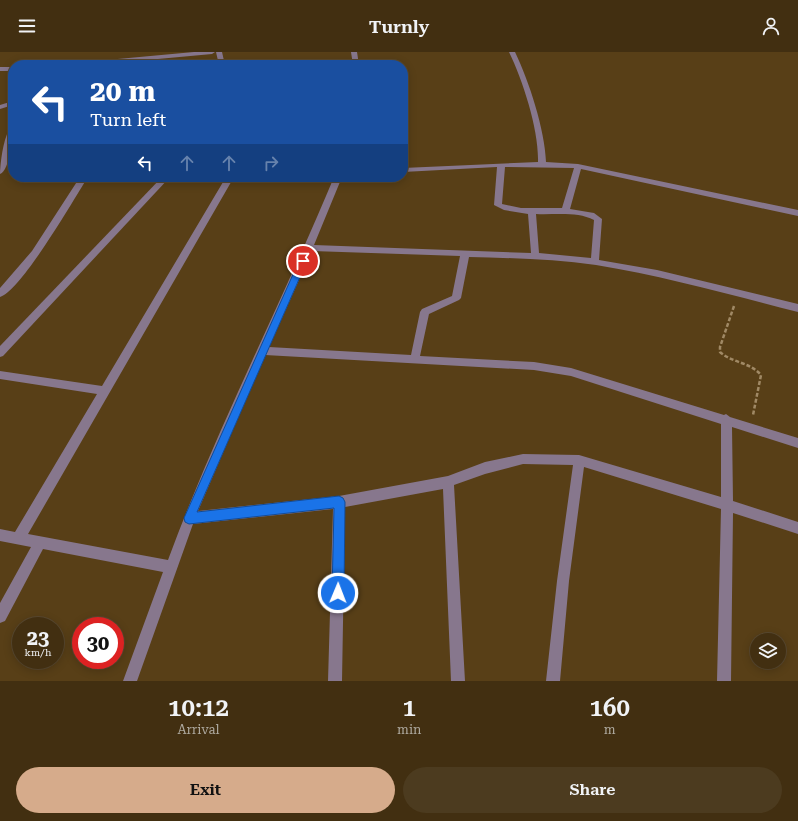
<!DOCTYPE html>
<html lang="en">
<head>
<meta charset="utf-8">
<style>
  body { margin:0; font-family:"Roboto Serif",serif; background:#4c3b1f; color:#f1f3f6; height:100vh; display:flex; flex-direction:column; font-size:15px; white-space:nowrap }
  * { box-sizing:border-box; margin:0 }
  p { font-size:13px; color:#aea99f }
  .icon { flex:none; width:22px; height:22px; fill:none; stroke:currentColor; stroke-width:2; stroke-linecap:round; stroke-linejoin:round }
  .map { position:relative; height:629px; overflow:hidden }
  .drawer { display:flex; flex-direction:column; background:#422f11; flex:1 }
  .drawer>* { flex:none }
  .banner { position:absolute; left:8px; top:8px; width:400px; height:122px; border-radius:16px; box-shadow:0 2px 10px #0003,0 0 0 1px #5a4a31; background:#1a4fa0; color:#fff; overflow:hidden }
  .controls { position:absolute; left:750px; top:581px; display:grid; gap:8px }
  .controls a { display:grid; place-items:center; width:36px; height:36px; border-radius:50%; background:#422f11; box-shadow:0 2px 10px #0003,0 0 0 1px #5a4a31; font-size:20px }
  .speed { position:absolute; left:12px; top:565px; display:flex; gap:8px; font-size:20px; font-weight:700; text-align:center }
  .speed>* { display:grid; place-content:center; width:52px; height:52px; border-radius:50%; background:#422f11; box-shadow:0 2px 10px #0003,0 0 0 1px #5a4a31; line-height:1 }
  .speed small { font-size:10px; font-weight:400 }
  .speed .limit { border:6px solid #d22; background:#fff; color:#111 }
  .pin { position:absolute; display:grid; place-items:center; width:34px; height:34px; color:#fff; margin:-17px; border:2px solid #fff; border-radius:50%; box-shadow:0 1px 4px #0007 }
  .me { position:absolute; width:44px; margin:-22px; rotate:1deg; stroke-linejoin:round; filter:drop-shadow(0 0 3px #0008) }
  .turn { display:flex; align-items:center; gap:14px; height:84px; padding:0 16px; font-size:18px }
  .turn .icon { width:52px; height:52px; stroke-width:2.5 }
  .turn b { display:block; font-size:28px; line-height:34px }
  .lanes { display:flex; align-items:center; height:38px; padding:0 16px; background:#0003; justify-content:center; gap:20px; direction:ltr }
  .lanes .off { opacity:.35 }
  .eta { display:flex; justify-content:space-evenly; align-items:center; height:68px; text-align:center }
  .eta b { font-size:24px; font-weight:600; line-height:28px }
  .cta { display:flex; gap:8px; margin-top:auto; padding:8px 16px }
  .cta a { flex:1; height:46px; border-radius:24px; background:#d6ab8b; color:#111; font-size:16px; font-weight:600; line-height:46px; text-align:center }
  .cta a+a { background:#4c3b1f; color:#f1f3f6 }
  header { display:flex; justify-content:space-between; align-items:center; height:52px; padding:0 16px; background:#422f11; font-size:18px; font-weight:600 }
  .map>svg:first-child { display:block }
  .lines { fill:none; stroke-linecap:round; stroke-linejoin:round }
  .path { stroke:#a08965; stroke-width:2.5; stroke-dasharray:4 2; stroke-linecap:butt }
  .minor { fill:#87778d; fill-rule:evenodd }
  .route { fill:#1a73e8; stroke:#114b97 }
</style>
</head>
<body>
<header><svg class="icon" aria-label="menu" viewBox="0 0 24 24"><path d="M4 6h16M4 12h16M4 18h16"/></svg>Turnly<svg class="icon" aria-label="person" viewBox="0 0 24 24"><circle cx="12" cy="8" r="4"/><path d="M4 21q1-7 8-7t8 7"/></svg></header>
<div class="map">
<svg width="798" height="629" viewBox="0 0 798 629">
  <rect width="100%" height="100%" fill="#583f17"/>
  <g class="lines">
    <!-- path -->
    <path class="path" d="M734,254L720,295V300C732,311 750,310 761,323L753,363"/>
    <!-- minor -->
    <g class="minor">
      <polygon points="194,0 215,0 212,2 93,13 71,13 74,11"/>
      <polygon points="216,0 222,0 225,13 219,13"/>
      <polygon points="351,0 357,0 359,13 353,13"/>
      <path d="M509,0H515C529,29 545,78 546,110L578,112L798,158V164L581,117L570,157L594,161L602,167L599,208L657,218L798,252V260C731,243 664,224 596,213C554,207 511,206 469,205L461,246L459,248L429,262L420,304L534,310L571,316L724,363L726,362L730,365L798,386V396L732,375L733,449L798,470V482L733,461L731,629H717L721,457L584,415L569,529L560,629H546L557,529L573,413L523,412L485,422L454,433L465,629H451L443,437L345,455L342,629H328L333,457L193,472L137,629H123L163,520L43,497L5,569L0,571V551L31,495L0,489V477L15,480L97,342L0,327V319L102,334L226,125H234L28,482L168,508C216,377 281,253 334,125H342L314,193L531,201L528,162L504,158L494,153L497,115L403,120V116L538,110C539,78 523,29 509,0ZM505,115L574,116L562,156H521L502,152ZM536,162C555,163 577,159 594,168L591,206L539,201ZM312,199L460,204L452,244L422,257L420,260L411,303L269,295ZM265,303L534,318L571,324L721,372V445L579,403L523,402L485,410L448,424L339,444L198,459Z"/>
      <rect x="0" y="15" width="13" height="4"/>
      <polygon points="13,49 13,53 0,57 0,53"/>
      <path d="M13,74C13,84 10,118 0,122C0,112 4,78 13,74Z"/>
      <path d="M80,125H88C74,147 21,239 0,245V236L32,199Z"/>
      <polygon points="162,125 170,125 3,304 0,305 0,294"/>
    </g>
  </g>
  <!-- route -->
  <polygon class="route" points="303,206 307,209 197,460 339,444 343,446 345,450 344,541 342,545 338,547 334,545 332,541 334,456 189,472 185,470 184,466 299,209"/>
</svg>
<div class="controls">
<a><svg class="icon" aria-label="layers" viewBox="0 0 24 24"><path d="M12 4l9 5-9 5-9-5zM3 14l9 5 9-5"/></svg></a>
</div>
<div class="speed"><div>23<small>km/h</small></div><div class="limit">30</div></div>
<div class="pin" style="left:303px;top:209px;background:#d93025"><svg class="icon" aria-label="arrive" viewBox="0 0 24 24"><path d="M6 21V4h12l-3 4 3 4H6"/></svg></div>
<svg class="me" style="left:338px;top:541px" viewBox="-20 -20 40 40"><circle r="17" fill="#1a73e8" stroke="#fff" stroke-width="3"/><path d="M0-11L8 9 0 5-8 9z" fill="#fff"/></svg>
<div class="banner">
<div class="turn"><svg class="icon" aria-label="left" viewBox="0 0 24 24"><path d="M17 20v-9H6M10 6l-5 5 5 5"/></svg><div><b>20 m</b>Turn left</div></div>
<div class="lanes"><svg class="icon" aria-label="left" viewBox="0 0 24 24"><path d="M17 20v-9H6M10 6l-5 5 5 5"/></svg><svg class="icon off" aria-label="ahead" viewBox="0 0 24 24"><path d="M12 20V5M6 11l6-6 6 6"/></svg><svg class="icon off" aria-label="ahead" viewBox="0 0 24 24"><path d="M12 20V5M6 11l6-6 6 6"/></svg><svg class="icon off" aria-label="right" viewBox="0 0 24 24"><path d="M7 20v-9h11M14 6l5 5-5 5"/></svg></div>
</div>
</div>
<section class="drawer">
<div class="eta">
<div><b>10:12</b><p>Arrival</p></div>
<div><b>1</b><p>min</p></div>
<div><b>160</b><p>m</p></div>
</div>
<div class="cta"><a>Exit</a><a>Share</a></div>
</section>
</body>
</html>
